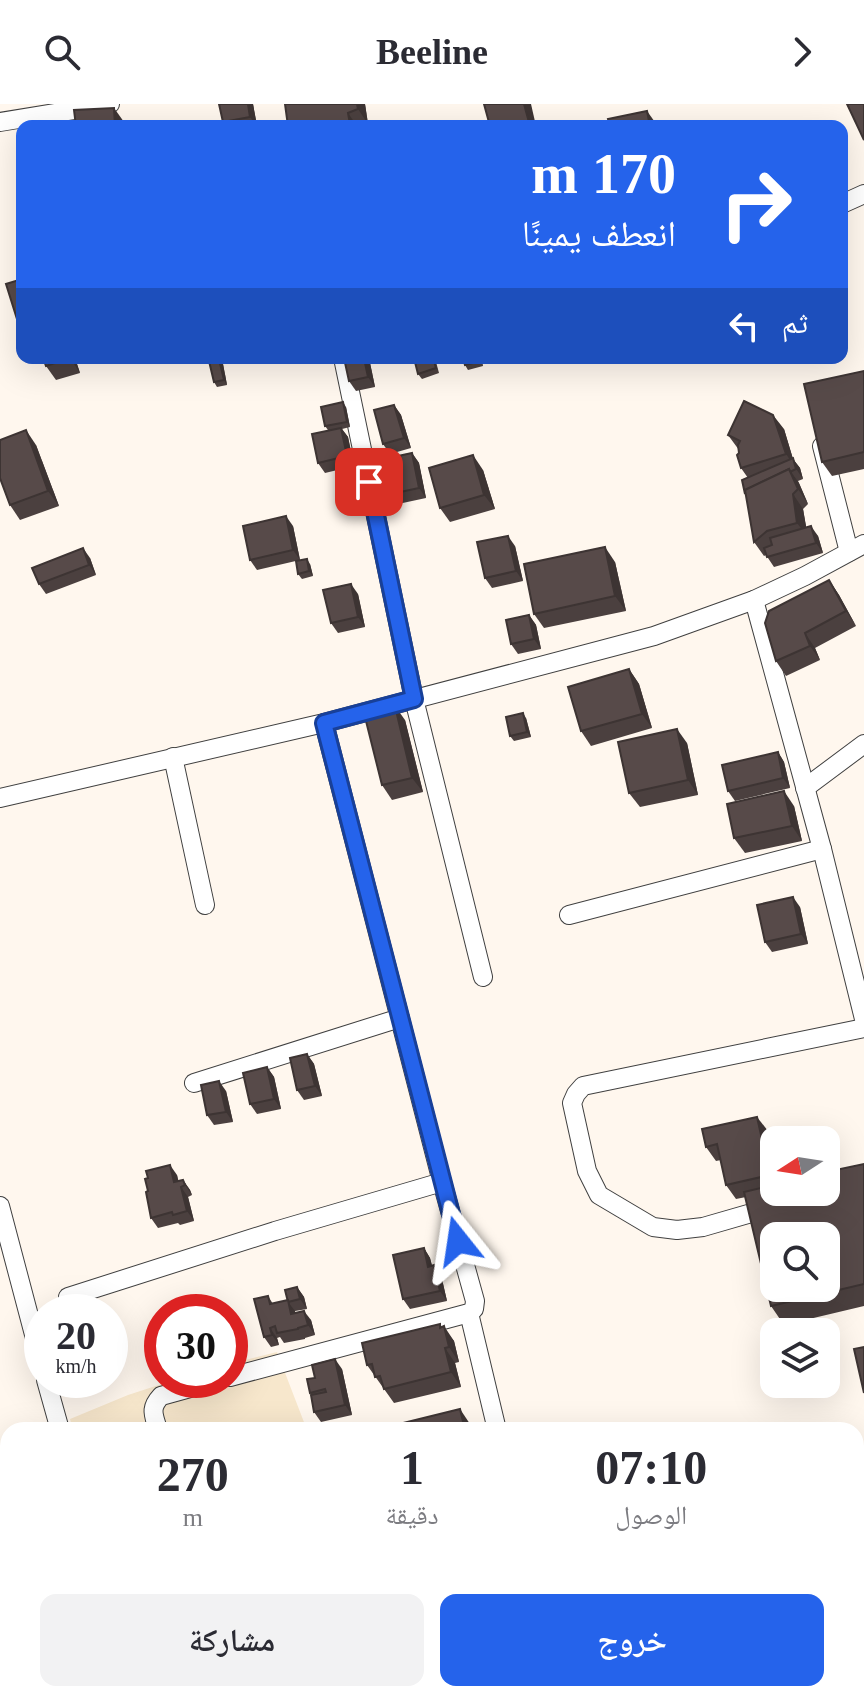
<!DOCTYPE html>
<html lang="ar">
<head>
<meta charset="utf-8">
<style>
  body { margin:0; font-family:"Times New Roman","Noto Naskh Arabic",serif; background:#f2f2f3; color:#2b2b33; direction:rtl; height:100vh; display:flex; flex-direction:column; font-size:30px; white-space:nowrap }
  * { box-sizing:border-box; margin:0 }
  p { font-size:26px; color:#7c7c81 }
  .icon { flex:none; width:44px; height:44px; fill:none; stroke:currentColor; stroke-width:2; stroke-linecap:round; stroke-linejoin:round }
  .map { position:relative; flex:1; overflow:hidden; direction:ltr }
  .panel { position:absolute; left:0px; top:1318px; width:864px; height:280px; display:flex; flex-direction:column; background:#fff; border-radius:24px 24px 0 0; box-shadow:0 8px 32px #0002; direction:rtl }
  .panel>* { flex:none }
  .top-card { position:absolute; left:16px; top:16px; width:832px; height:244px; border-radius:16px; box-shadow:0 8px 32px #0002; direction:rtl; background:#2563eb; color:#fff; overflow:hidden }
  .needle { width:52px; rotate:258deg }
  .controls { position:absolute; left:760px; top:1022px; display:grid; gap:16px }
  .controls a { display:grid; place-items:center; width:80px; height:80px; border-radius:16px; background:#fff; box-shadow:0 8px 32px #0002; font-size:40px }
  .speed { position:absolute; left:24px; top:1190px; display:flex; gap:16px; font-size:40px; font-weight:700; text-align:center }
  .speed>* { display:grid; place-content:center; width:104px; height:104px; border-radius:50%; background:#fff; box-shadow:0 8px 32px #0002; line-height:1 }
  .speed small { font-size:20px; font-weight:400 }
  .speed .limit { border:12px solid #d22; background:#fff; color:#111 }
  .pin { position:absolute; display:grid; place-items:center; width:68px; height:68px; color:#fff; margin:-34px; border-radius:16px; box-shadow:0 4px 12px #0006 }
  .me { position:absolute; width:88px; margin:-44px; rotate:345deg; stroke-linejoin:round; filter:drop-shadow(0 0 6px #0008) }
  .turn { display:flex; align-items:center; gap:28px; height:168px; padding:0 40px; font-size:36px }
  .turn .icon { width:104px; height:104px; stroke-width:2.5 }
  .turn b { display:block; font-size:56px; line-height:68px }
  .then { display:flex; align-items:center; height:76px; padding:0 40px; background:#0003; gap:16px; font-size:30px }
  .eta { display:flex; justify-content:space-evenly; align-items:center; height:136px; text-align:center }
  .eta b { font-size:48px; font-weight:600; line-height:56px }
  .action { display:flex; gap:16px; margin-top:auto; padding:16px 40px }
  .action a { flex:1; height:92px; border-radius:16px; background:#2563eb; color:#fff; font-size:32px; font-weight:600; line-height:92px; text-align:center }
  .action a+a { background:#f2f2f3; color:#2b2b33 }
  header { display:flex; justify-content:space-between; align-items:center; height:104px; padding:0 40px; background:#fff; font-size:36px; font-weight:600 }
  .map>svg:first-child { display:block }
  .farmland { fill:#f7e7cc }
  .lines { fill:none; stroke-linecap:round; stroke-linejoin:round }
  .street-casing { stroke:#404040; stroke-width:20 }
  .street { stroke:#fff; stroke-width:18 }
  .wall { fill:#4b403f }
  .shaded-wall { fill:#3d3433 }
  .building { fill:#574a49; stroke:#3d3433; stroke-width:2; fill-rule:evenodd }
  .route-casing { stroke:#184099; stroke-width:20 }
  .route { stroke:#2563eb; stroke-width:14 }
</style>
</head>
<body>
<header><svg class="icon" aria-label="forward" viewBox="0 0 24 24"><path d="M9 5l7 7-7 7"/></svg>Beeline<svg class="icon" aria-label="search" viewBox="0 0 24 24"><circle cx="10" cy="10" r="6"/><path d="M15 15l6 6"/></svg></header>
<div class="map">
<svg width="864" height="1598" viewBox="0 0 864 1598">
  <rect width="100%" height="100%" fill="#fff7ee"/>
  <!-- farmland -->
  <g class="farmland">
    <polygon points="277,1248 307,1326 73,1326 70,1315 128,1291 174,1276 230,1276 230,1260"/>
    <polygon points="173,1590 337,1590 339,1598 136,1598"/>
  </g>
  <g class="lines">
    <!-- street casing -->
    <g class="street-casing">
      <g id="street">
        <polyline points="0,18 110,0"/>
        <polyline points="842,100 864,90"/>
        <polyline points="343,254 414,595 483,873"/>
        <polyline points="822,342 849,448"/>
        <polyline points="754,496 822,745 864,915"/>
        <polyline points="173,653 205,801"/>
        <polyline points="805,684 864,640"/>
        <polyline points="0,694 324,619 654,532 754,496 805,472 864,440"/>
        <polyline points="569,811 822,745"/>
        <polyline points="194,979 400,914"/>
        <polyline points="0,1102 42,1261"/>
        <polyline points="772,1103 703,1123 677,1126 653,1123 599,1091 587,1067 572,999 576,990 583,982 864,924"/>
        <polyline points="68,1193 275,1127 442,1078 324,619"/>
        <polyline points="469,1209 497,1326"/>
        <polyline points="230,1273 469,1209 474,1205 475,1197 442,1078"/>
        <polyline points="46,1276 60,1326"/>
        <path d="M158,1326C154,1311 149,1305 161,1292L219,1276"/>
        <polyline points="856,1411 864,1409"/>
        <polyline points="0,1493 8,1486"/>
        <polyline points="844,1590 849,1598"/>
        <polyline points="783,1598 814,1590"/>
      </g>
    </g>
    <!-- street -->
    <use href="#street" class="street"/>
  </g>
  <!-- wall -->
  <g class="wall">
    <polygon points="219,0 253,0 257,22 225,22 223,18"/>
    <polygon points="365,0 368,20 363,22 288,22"/>
    <polygon points="43,254 75,254 80,269 56,276 46,262"/>
    <polygon points="344,254 369,254 375,283 356,287 349,277"/>
    <polygon points="414,254 435,254 439,269 422,275 418,270"/>
    <polygon points="463,254 482,254 483,262 468,266 465,261"/>
    <polygon points="219,255 223,260 227,281 217,283 214,278"/>
    <polygon points="864,267 864,365 832,372 822,358"/>
    <polygon points="394,301 401,311 411,344 390,350 383,340"/>
    <polygon points="346,303 350,323 342,325 348,333 354,362 325,369 318,359 328,326 325,322"/>
    <polygon points="784,325 793,355 800,364 803,375 798,377 808,400 803,405 806,423 818,432 823,449 774,463 766,451 764,452 754,438 748,374 741,364 739,346 728,331"/>
    <polygon points="36,341 59,402 20,416 10,401"/>
    <polygon points="412,349 419,359 426,394 398,400 391,390"/>
    <polygon points="483,366 495,405 450,418 440,404"/>
    <polygon points="356,371 358,382 344,384 340,379"/>
    <polygon points="293,422 300,456 257,466 250,456"/>
    <polygon points="515,442 523,477 492,484 485,474"/>
    <polygon points="90,454 96,471 46,490 39,480"/>
    <polygon points="615,458 626,507 544,524 534,510"/>
    <polygon points="310,460 313,472 302,475 298,470"/>
    <polygon points="829,476 839,491 856,522 815,544 820,556 786,572 776,557"/>
    <polygon points="358,490 365,523 338,529 331,519"/>
    <polygon points="529,511 536,521 541,545 518,550 511,540"/>
    <polygon points="629,565 639,580 652,624 591,642 581,627"/>
    <polygon points="526,614 531,633 514,637 510,632"/>
    <polygon points="405,616 423,688 392,696 382,681"/>
    <polygon points="687,639 698,691 640,703 629,689"/>
    <polygon points="778,648 784,658 790,684 735,697 728,687"/>
    <polygon points="794,702 802,737 745,749 734,734"/>
    <polygon points="800,803 808,840 772,848 765,838"/>
    <polygon points="307,950 314,960 322,992 304,996 297,986"/>
    <polygon points="267,963 274,973 281,1005 257,1010 250,1000"/>
    <polygon points="226,987 233,1018 214,1021 207,1011"/>
    <polygon points="768,1027 774,1056 774,1088 864,1060 864,1202 784,1221 771,1202 746,1093 736,1095 726,1081 721,1056 716,1057 706,1043"/>
    <polygon points="177,1071 178,1077 183,1076 190,1086 192,1091 188,1093 194,1117 180,1121 178,1119 158,1124 151,1114"/>
    <polygon points="424,1144 430,1154 432,1162 441,1171 447,1197 410,1205 403,1195"/>
    <polygon points="297,1183 304,1193 307,1205 295,1207 295,1209 311,1216 315,1231 305,1234 305,1235 284,1239 280,1233 277,1234 279,1241 271,1243 264,1233 268,1192 273,1200 288,1196"/>
    <polygon points="442,1223 454,1237 459,1258 455,1259 461,1283 394,1299 367,1261"/>
    <polygon points="342,1265 352,1311 321,1318 314,1308 312,1291 310,1289 315,1274"/>
    <polygon points="856,1344 863,1354 864,1358 864,1395 856,1396"/>
    <polygon points="0,1400 2,1403 8,1427 8,1456 0,1458"/>
    <polygon points="37,1590 39,1598 0,1598"/>
    <polygon points="63,1590 110,1590 111,1596 101,1598 68,1598"/>
  </g>
  <!-- shaded-wall -->
  <g class="shaded-wall">
    <polygon points="248,0 253,0 257,22 250,13"/>
    <polygon points="357,0 365,0 368,20 358,5"/>
    <polygon points="524,0 531,0 536,22 530,22"/>
    <polygon points="114,4 124,18 124,22 115,22"/>
    <polygon points="647,7 657,21 657,22 650,22"/>
    <polygon points="348,9 357,22 351,22"/>
    <polygon points="70,254 75,254 80,269"/>
    <polygon points="364,254 369,254 375,283 368,273"/>
    <polygon points="219,255 223,260 227,281 224,276"/>
    <polygon points="343,298 346,303 350,323 347,318"/>
    <polygon points="394,301 401,311 411,344 404,334"/>
    <polygon points="773,311 784,325 793,355 800,364 803,375 786,350"/>
    <polygon points="341,324 348,333 354,362 347,352"/>
    <polygon points="26,326 36,341 59,402 48,387"/>
    <polygon points="412,349 419,359 426,394 419,384"/>
    <polygon points="473,351 483,366 495,405 484,391"/>
    <polygon points="789,365 799,379 808,400 798,385"/>
    <polygon points="352,366 356,371 358,382 354,377"/>
    <polygon points="793,390 803,405 808,433 797,419"/>
    <polygon points="286,412 293,422 300,456 293,446"/>
    <polygon points="811,422 818,432 823,449 816,439"/>
    <polygon points="508,432 515,442 523,477 516,467"/>
    <polygon points="605,443 615,458 626,507 615,492"/>
    <polygon points="83,444 90,454 96,471 89,461"/>
    <polygon points="307,455 310,460 313,472 309,467"/>
    <polygon points="829,476 839,491 856,522 846,507"/>
    <polygon points="351,480 358,490 365,523 358,513"/>
    <polygon points="529,511 536,521 541,545 534,535"/>
    <polygon points="805,529 815,544 820,556 810,542"/>
    <polygon points="629,565 639,580 652,624 642,610"/>
    <polygon points="395,602 405,616 423,688 412,674"/>
    <polygon points="523,609 526,614 531,633 527,628"/>
    <polygon points="677,625 687,639 698,691 688,676"/>
    <polygon points="778,648 784,658 790,684 783,674"/>
    <polygon points="784,687 794,702 802,737 792,722"/>
    <polygon points="793,793 800,803 808,840 801,830"/>
    <polygon points="307,950 314,960 322,992 315,982"/>
    <polygon points="267,963 274,973 281,1005 274,995"/>
    <polygon points="219,977 226,987 233,1018 226,1008"/>
    <polygon points="757,1013 768,1027 774,1056 774,1076 770,1071"/>
    <polygon points="170,1061 177,1071 181,1088 174,1078"/>
    <polygon points="183,1076 190,1086 192,1091 185,1081"/>
    <polygon points="181,1083 188,1093 194,1117 187,1107"/>
    <polygon points="424,1144 430,1154 435,1173 428,1163"/>
    <polygon points="434,1161 441,1171 447,1197 440,1187"/>
    <polygon points="297,1183 304,1193 307,1205 300,1195"/>
    <polygon points="288,1198 295,1207 298,1220 291,1210"/>
    <polygon points="304,1207 311,1216 315,1231 308,1221"/>
    <polygon points="440,1220 445,1227 444,1222 454,1237 459,1258 449,1243"/>
    <polygon points="270,1224 277,1234 279,1241 272,1231"/>
    <polygon points="445,1244 455,1259 461,1283 451,1268"/>
    <polygon points="335,1255 342,1265 352,1311 345,1301"/>
    <polygon points="460,1305 470,1320 471,1326 465,1326"/>
    <polygon points="856,1344 863,1354 864,1358 864,1380"/>
    <polygon points="0,1400 2,1403 8,1427 8,1444 5,1439 0,1421"/>
    <polygon points="33,1590 37,1590 39,1598 37,1598"/>
  </g>
  <!-- building -->
  <g class="building">
    <polygon points="219,0 248,0 250,13 223,18"/>
    <polygon points="285,0 357,0 358,5 348,9 350,20 340,22 288,22"/>
    <polygon points="484,0 524,0 530,22 490,22"/>
    <polygon points="847,0 864,0 864,36"/>
    <polygon points="114,4 115,22 76,22 74,6"/>
    <polygon points="647,7 650,22 610,22 608,15"/>
    <polygon points="22,175 22,214 17,215 6,180"/>
    <polygon points="43,254 70,254 46,262"/>
    <polygon points="344,254 364,254 368,273 349,277"/>
    <polygon points="414,254 433,254 436,264 418,270"/>
    <polygon points="463,254 479,254 480,257 465,261"/>
    <polygon points="219,255 224,276 214,278 209,257"/>
    <polygon points="864,267 864,348 822,358 804,280"/>
    <polygon points="744,297 773,311 786,350 741,364 737,351 739,349 738,341 740,337 728,331"/>
    <polygon points="343,298 347,318 325,322 321,303"/>
    <polygon points="394,301 404,334 383,340 374,306"/>
    <polygon points="341,324 347,352 318,359 312,330"/>
    <polygon points="26,326 48,387 10,401 0,374 0,336"/>
    <polygon points="412,349 419,384 391,390 384,355"/>
    <polygon points="473,351 484,391 440,404 429,364"/>
    <polygon points="793,354 796,365 790,368 789,365 745,386 745,390 742,376"/>
    <polygon points="789,365 798,385 793,390 797,419 767,427 754,438 745,386"/>
    <polygon points="352,366 354,377 340,379 339,369"/>
    <polygon points="286,412 293,446 250,456 243,422"/>
    <polygon points="811,422 816,439 767,453 764,444 772,441 770,434"/>
    <polygon points="508,432 516,467 485,474 477,438"/>
    <polygon points="605,443 615,492 534,510 524,460"/>
    <polygon points="83,444 89,461 39,480 32,464"/>
    <polygon points="307,455 309,467 298,470 296,457"/>
    <polygon points="829,476 846,507 805,529 810,542 776,557 765,519 769,507"/>
    <polygon points="351,480 358,513 331,519 323,486"/>
    <polygon points="529,511 534,535 511,540 506,516"/>
    <polygon points="629,565 642,610 581,627 568,583"/>
    <polygon points="395,602 412,674 382,681 364,609"/>
    <polygon points="523,609 527,628 510,632 506,613"/>
    <polygon points="677,625 688,676 629,689 618,638"/>
    <polygon points="778,648 783,674 728,687 722,661"/>
    <polygon points="784,687 792,722 734,734 727,700"/>
    <polygon points="793,793 801,830 765,838 757,801"/>
    <polygon points="307,950 315,982 297,986 290,954"/>
    <polygon points="267,963 274,995 250,1000 243,969"/>
    <polygon points="219,977 226,1008 207,1011 201,981"/>
    <polygon points="757,1013 770,1071 726,1081 717,1040 706,1043 702,1025"/>
    <path d="M864,1060V1180L771,1202L744,1088L774,1081V1088H826V1068ZM774,1132H826V1184H774Z"/>
    <polygon points="170,1061 174,1078 183,1076 185,1081 181,1083 187,1107 173,1111 172,1108 151,1114 146,1088 148,1087 145,1075 148,1074 146,1067"/>
    <polygon points="424,1144 428,1163 434,1161 440,1187 403,1195 393,1151"/>
    <polygon points="297,1183 300,1195 288,1198 285,1186"/>
    <polygon points="268,1192 270,1200 288,1196 291,1210 304,1207 308,1221 298,1224 298,1225 277,1229 275,1222 270,1224 272,1231 264,1233 254,1195"/>
    <polygon points="440,1220 440,1224 444,1222 449,1243 445,1244 451,1268 384,1285 380,1272 375,1273 372,1260 367,1261 362,1239"/>
    <polygon points="864,1243 864,1289 854,1245"/>
    <polygon points="335,1255 345,1301 314,1308 311,1291 326,1288 325,1285 310,1289 307,1275 315,1274 312,1261"/>
    <polygon points="460,1305 465,1326 392,1326 391,1322"/>
    <polygon points="856,1344 864,1383 856,1385"/>
    <polygon points="0,1421 5,1439 0,1440"/>
    <polygon points="8,1567 8,1590 33,1590 33,1593 28,1594 29,1598 0,1598 0,1569"/>
  </g>
  <g class="lines">
    <!-- route casing -->
    <g class="route-casing">
      <polyline id="route" points="369,378 414,595 324,619 458,1137"/>
    </g>
    <!-- route -->
    <use href="#route" class="route"/>
  </g>
</svg>
<div class="controls">
<a><svg class="needle" viewBox="-14 -14 28 28"><path d="M0-13l5 13h-10z" fill="#e53935"/><path d="M0 13l5-13h-10z" fill="#7c7c81"/></svg></a>
<a><svg class="icon" aria-label="search" viewBox="0 0 24 24"><circle cx="10" cy="10" r="6"/><path d="M15 15l6 6"/></svg></a>
<a><svg class="icon" aria-label="layers" viewBox="0 0 24 24"><path d="M12 4l9 5-9 5-9-5zM3 14l9 5 9-5"/></svg></a>
</div>
<div class="speed"><div>20<small>km/h</small></div><div class="limit">30</div></div>
<div class="pin" style="left:369px;top:378px;background:#d93025"><svg class="icon" aria-label="arrive" viewBox="0 0 24 24"><path d="M6 21V4h12l-3 4 3 4H6"/></svg></div>
<svg class="me" style="left:458px;top:1137px" viewBox="-20 -20 40 40"><path d="M0-17L14 15 0 8-14 15z" fill="#2563eb" stroke="#fff" stroke-width="4"/></svg>
<div class="top-card">
<div class="turn"><svg class="icon" aria-label="right" viewBox="0 0 24 24"><path d="M7 20v-9h11M14 6l5 5-5 5"/></svg><div><b>170 m</b>انعطف يمينًا</div></div>
<div class="then">ثم<svg class="icon" aria-label="left" viewBox="0 0 24 24"><path d="M17 20v-9H6M10 6l-5 5 5 5"/></svg></div>
</div>
<section class="panel">
<div class="eta">
<div><b>07:10</b><p>الوصول</p></div>
<div><b>1</b><p>دقيقة</p></div>
<div><b>270</b><p>m</p></div>
</div>
<div class="action"><a>خروج</a><a>مشاركة</a></div>
</section>
</div>
</body>
</html>
